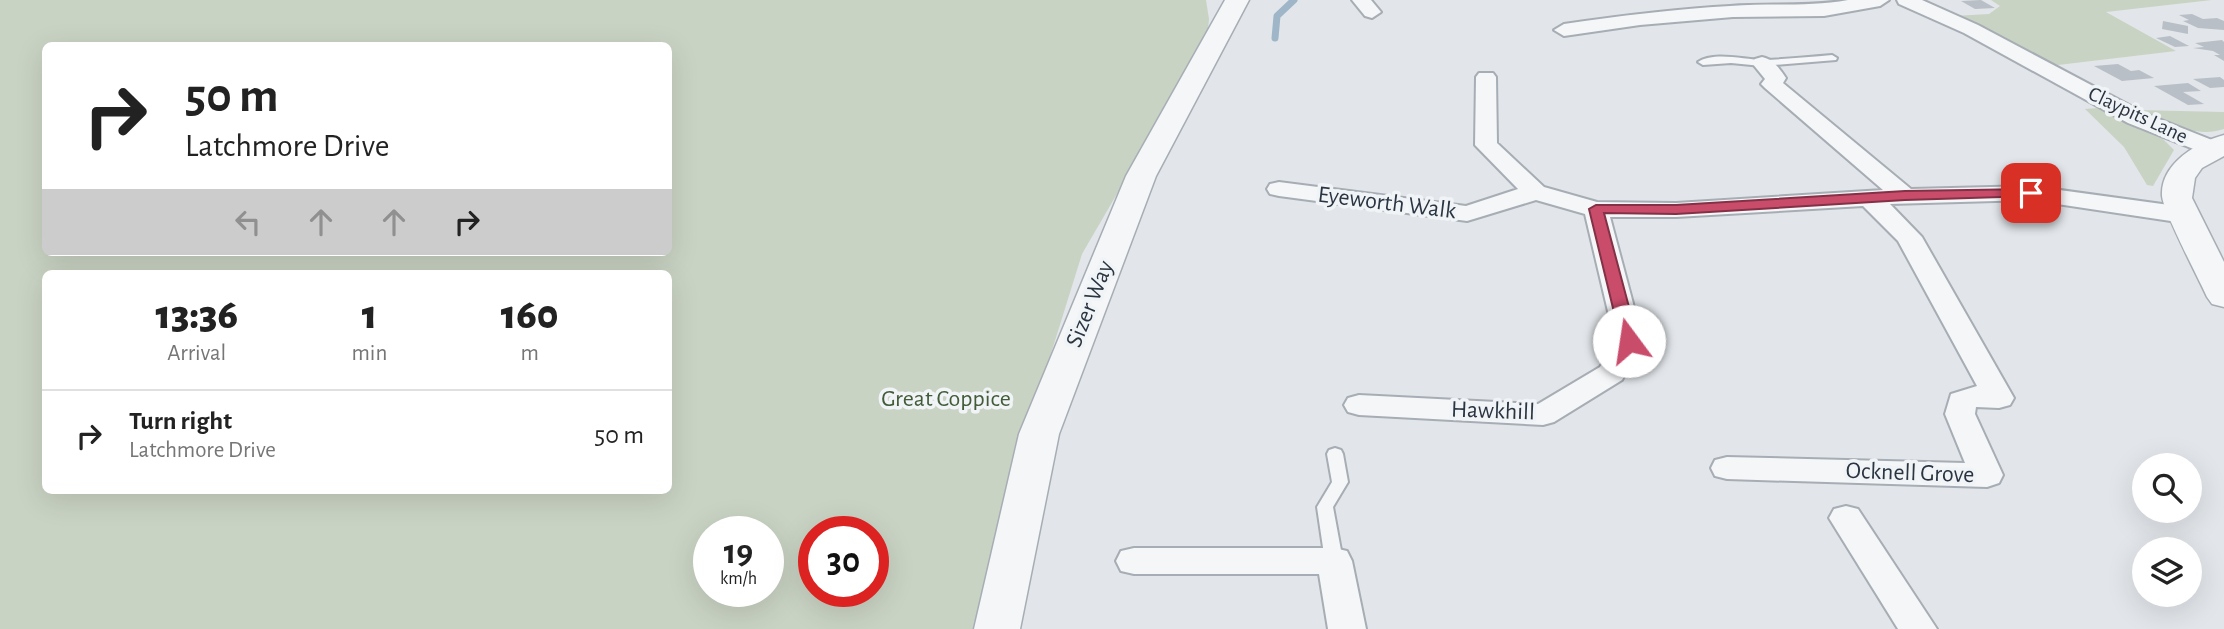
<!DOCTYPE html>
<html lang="en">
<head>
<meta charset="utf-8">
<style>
  body { margin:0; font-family:"Alegreya Sans",sans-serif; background:#f2f2f2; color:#222; height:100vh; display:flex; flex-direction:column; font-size:26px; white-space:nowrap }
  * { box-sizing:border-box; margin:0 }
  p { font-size:23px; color:#767676 }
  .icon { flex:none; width:38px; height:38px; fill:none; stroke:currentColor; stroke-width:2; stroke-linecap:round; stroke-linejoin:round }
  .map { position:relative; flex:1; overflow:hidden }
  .panel { position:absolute; left:42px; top:270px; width:630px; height:224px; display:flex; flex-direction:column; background:#fff; border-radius:10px; box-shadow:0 7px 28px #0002 }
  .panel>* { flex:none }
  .guide { position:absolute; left:42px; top:42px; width:630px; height:214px; border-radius:10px; box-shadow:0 7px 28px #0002; background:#fff; color:#222; overflow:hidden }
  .fabs { position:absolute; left:2132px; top:453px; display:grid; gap:14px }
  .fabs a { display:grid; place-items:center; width:70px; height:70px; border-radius:50%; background:#fff; box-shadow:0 7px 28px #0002; font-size:35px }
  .speed { position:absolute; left:693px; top:516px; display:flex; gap:14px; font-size:35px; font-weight:700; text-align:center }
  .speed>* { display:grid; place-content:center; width:91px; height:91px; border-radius:50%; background:#fff; box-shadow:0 7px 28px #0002; line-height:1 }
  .speed small { font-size:18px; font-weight:400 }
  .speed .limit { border:10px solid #d22; background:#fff; color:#111 }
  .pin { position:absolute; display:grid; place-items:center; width:60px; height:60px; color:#fff; margin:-30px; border-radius:14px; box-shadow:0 4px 10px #0006 }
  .me { position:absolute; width:77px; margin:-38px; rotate:346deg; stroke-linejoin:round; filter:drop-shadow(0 0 5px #0008) }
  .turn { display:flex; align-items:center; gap:24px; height:147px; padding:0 28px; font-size:32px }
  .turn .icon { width:91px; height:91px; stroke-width:2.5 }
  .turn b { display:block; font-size:49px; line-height:60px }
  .lanes { display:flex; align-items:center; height:66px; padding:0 28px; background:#0003; justify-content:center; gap:35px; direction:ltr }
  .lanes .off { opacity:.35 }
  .eta { display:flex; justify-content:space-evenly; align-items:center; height:119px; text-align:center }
  .eta b { font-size:42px; font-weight:800; line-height:49px }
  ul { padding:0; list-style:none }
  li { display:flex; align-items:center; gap:21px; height:91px; padding:0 28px; border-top:2px solid #e0e0e0 }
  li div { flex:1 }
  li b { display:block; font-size:26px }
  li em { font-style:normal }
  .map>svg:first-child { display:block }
  .green { fill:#c9d3c3; fill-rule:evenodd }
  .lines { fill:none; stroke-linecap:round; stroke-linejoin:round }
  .stream { stroke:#9eb6c8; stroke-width:7 }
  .building { fill:#b9bfc6 }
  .service-casing { stroke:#a7adb4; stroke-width:4 }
  .minor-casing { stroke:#a7adb4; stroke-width:4 }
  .tertiary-casing { stroke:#a7adb4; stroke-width:3 }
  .service { fill:#f4f6f8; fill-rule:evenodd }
  .minor { fill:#f4f6f8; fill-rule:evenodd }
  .tertiary { fill:#f4f6f8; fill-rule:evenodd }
  .route { fill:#c94c6b; stroke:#833146; stroke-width:2 }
  .labels { text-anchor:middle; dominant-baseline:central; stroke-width:7; stroke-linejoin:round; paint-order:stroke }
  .far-street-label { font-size:21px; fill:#2a3541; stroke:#f1f4f7 }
  .street-label { font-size:24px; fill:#2a3541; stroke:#f1f4f7 }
  .park-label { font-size:24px; fill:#425c38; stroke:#f1f4f7 }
</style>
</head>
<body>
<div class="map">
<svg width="2224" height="629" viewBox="0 0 2224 629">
  <rect width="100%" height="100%" fill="#e2e6ea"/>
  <!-- green -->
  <g class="green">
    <path d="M0,0H1206L1209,19L1207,39L1082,254L1044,376L982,629H0ZM46,46H668V252H46ZM46,273H668V490H46ZM709,532H768V592H709ZM814,532H873V592H814Z"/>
    <polygon points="1991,0 2212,0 2106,12 2176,51 2058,65 2025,55 1953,16 1989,14 2000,6"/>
    <polygon points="2098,108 2160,136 2174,150 2153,186 2147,185 2124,147 2085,109"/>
    <path d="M2136,110L2224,112V129C2194,139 2164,121 2136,110Z"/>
  </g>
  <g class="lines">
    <!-- stream -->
    <polyline class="stream" points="1275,38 1277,16 1294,0"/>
  </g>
  <!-- building -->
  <g class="building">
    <polygon points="1981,0 1995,8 1975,9 1961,1"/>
    <polygon points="2192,14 2203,19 2217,18 2224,21 2224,30 2198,28 2183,21 2189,20 2179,15"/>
    <polygon points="2163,21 2188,26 2188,34 2162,29"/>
    <polygon points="2170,36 2189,46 2175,47 2156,38"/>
    <polygon points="2222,40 2224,42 2224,61 2214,55 2220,55 2213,51 2193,48 2204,47 2195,43"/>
    <polygon points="2118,64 2131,71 2139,70 2154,78 2122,81 2094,66"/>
    <polygon points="2220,77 2224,80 2224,87 2210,88 2193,79"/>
    <polygon points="2188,83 2201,91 2183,92 2204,104 2188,105 2154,86"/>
  </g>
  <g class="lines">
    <!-- service casing -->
    <g class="service-casing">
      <g id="service">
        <path d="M1832,55L1837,58L1836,60L1762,66L1731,63L1703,65L1698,62C1715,51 1744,60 1764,60C1787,59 1810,57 1832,55Z"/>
        <polygon points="1335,448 1341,450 1343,454 1348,482 1333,507 1343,561 1340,566 1334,568 1328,566 1325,561 1317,507 1332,482 1327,454 1329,450"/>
      </g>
    </g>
    <!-- minor casing -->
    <g class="minor-casing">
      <g id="minor">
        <polygon points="1352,0 1371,0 1381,12 1372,18 1365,16"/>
        <path d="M1848,0H1889L1880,6L1824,16L1733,17L1640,25L1564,36L1554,30L1564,24C1619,16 1674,9 1730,6C1770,3 1809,7 1848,0Z"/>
        <polygon points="1897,0 1922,0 1978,25 2144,113 2222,144 2224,151 2214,156 2206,154 2128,123 1964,33 1899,4"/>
        <path d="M1762,57C1773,59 1780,69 1786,78L1783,83L1911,189L2031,186L2184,207L2193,210L2197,215L2193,220L2184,223L2031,200L1890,204L1922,237L2014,398L2010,405L1999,408L1976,407L1975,414L2003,475L1999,483L1987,487L1727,479L1715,476L1711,468L1715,460L1727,457L1965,463L1945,414L1951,394L1977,386L1898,241L1863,206L1676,217H1610L1643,341L1622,380L1554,422L1543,425L1359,415L1348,412L1344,405L1348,398L1359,395L1538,404L1600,367L1615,341L1585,214L1536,200L1467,221L1279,196L1270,194L1267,189L1270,184L1279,182L1466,206L1518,189L1475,145L1476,77L1479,73H1493L1496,77L1497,143L1544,187L1597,202L1676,203L1883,190L1765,88L1761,84L1765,79L1752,63L1755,59Z"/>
        <polygon points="1846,506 1858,509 1937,629 1898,629 1829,518 1834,509"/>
        <polygon points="1134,548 1334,548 1347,551 1352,561 1366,629 1328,629 1319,574 1134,574 1121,571 1116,561 1121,551"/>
      </g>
    </g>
    <!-- tertiary casing -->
    <g class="tertiary-casing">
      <g id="tertiary">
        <polygon points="1225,0 1249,0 1156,176 1059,434 1020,629 974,629 1019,434 1126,176"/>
        <path d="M2224,135V156L2202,168L2195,178L2192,198L2224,262V307L2212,304L2207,297C2199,279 2163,211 2162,196C2160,164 2197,142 2224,135Z"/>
      </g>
    </g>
    <!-- service -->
    <use href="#service" class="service"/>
    <!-- minor -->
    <use href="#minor" class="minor"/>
    <!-- tertiary -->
    <use href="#tertiary" class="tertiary"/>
  </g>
  <!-- route -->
  <polygon class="route" points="2031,189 2036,190 2036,196 1905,200 1676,214 1604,213 1638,341 1629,346 1621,341 1589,209 1596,205 1676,205 1905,191"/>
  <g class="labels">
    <!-- far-street labels -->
    <g class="far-street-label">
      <text transform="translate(2138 115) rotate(25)">Claypits Lane</text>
    </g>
    <!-- street labels -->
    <g class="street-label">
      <text transform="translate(1387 203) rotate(7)">Eyeworth Walk</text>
      <text transform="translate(1090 304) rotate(-68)">Sizer Way</text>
      <text transform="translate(1493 411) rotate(2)">Hawkhill</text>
      <text transform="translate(1910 473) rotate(2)">Ocknell Grove</text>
    </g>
    <!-- park labels -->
    <g class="park-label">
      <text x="946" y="399">Great Coppice</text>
    </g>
  </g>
</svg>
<div class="fabs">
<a><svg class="icon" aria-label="search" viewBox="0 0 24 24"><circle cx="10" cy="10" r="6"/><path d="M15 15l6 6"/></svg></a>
<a><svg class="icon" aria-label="layers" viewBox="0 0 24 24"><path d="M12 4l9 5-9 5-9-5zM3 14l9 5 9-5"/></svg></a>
</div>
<div class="speed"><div>19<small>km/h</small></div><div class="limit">30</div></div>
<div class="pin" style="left:2031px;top:193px;background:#d93025"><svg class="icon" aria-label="arrive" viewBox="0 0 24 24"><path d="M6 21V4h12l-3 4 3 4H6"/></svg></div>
<svg class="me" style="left:1629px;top:341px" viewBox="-20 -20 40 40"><circle r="19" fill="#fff"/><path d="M0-13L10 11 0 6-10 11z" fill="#c94c6b"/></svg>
<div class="guide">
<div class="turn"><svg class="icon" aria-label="right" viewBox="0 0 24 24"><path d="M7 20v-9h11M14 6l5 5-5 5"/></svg><div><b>50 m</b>Latchmore Drive</div></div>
<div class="lanes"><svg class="icon off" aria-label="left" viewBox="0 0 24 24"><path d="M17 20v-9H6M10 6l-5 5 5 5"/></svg><svg class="icon off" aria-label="ahead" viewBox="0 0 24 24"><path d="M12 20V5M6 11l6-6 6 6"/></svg><svg class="icon off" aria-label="ahead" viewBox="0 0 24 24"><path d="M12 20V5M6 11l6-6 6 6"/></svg><svg class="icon" aria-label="right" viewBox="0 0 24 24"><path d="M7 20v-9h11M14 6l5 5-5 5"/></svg></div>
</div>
<section class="panel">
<div class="eta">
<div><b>13:36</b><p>Arrival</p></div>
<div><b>1</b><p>min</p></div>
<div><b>160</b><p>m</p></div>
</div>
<ul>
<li><svg class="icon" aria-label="right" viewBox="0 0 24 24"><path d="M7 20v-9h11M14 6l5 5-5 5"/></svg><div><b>Turn right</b><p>Latchmore Drive</p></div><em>50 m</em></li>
</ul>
</section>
</div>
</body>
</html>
